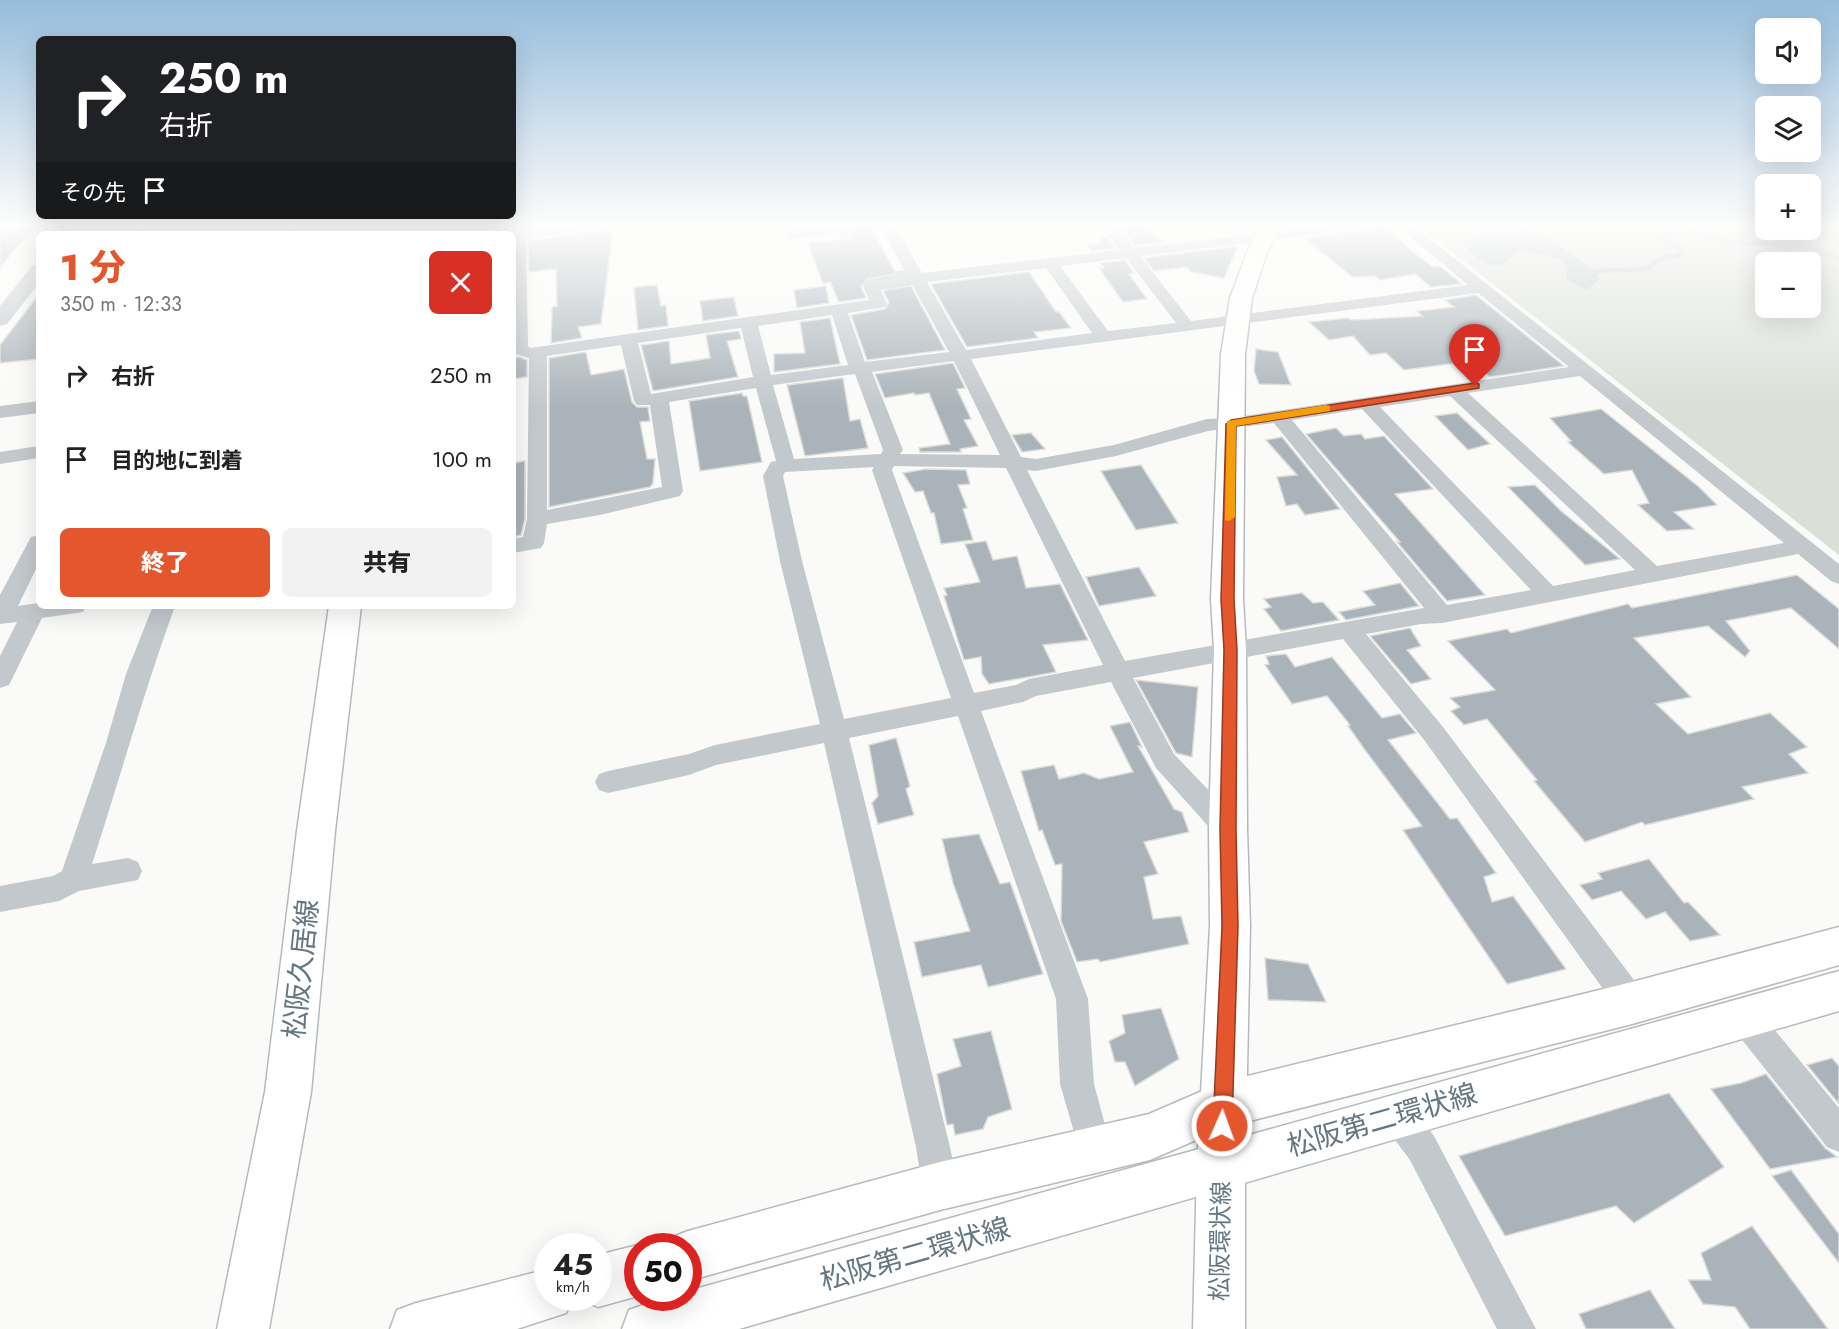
<!DOCTYPE html>
<html lang="ja">
<head>
<meta charset="utf-8">
<style>
  body { margin:0; font-family:Jost,"Noto Sans JP",sans-serif; background:#f2f2f2; color:#222; height:100vh; display:flex; flex-direction:column; font-size:22px; white-space:nowrap }
  * { box-sizing:border-box; margin:0 }
  p { font-size:20px; color:#767676 }
  .icon { flex:none; width:33px; height:33px; fill:none; stroke:currentColor; stroke-width:2; stroke-linecap:round; stroke-linejoin:round }
  .map { position:relative; flex:1; overflow:hidden }
  .drawer { position:absolute; left:36px; top:231px; width:480px; height:378px; display:flex; flex-direction:column; background:#fff; border-radius:9px; box-shadow:0 6px 24px #0002 }
  .drawer>* { flex:none }
  .hud { position:absolute; left:36px; top:36px; width:480px; height:183px; border-radius:9px; box-shadow:0 6px 24px #0002; background:#202124; color:#fff; overflow:hidden }
  .fabs { position:absolute; left:1755px; top:18px; display:grid; gap:12px }
  .fabs a { display:grid; place-items:center; width:66px; height:66px; border-radius:9px; background:#fff; box-shadow:0 6px 24px #0002; font-size:30px }
  .speed { position:absolute; left:534px; top:1233px; display:flex; gap:12px; font-size:30px; font-weight:700; text-align:center }
  .speed>* { display:grid; place-content:center; width:78px; height:78px; border-radius:50%; background:#fff; box-shadow:0 6px 24px #0002; line-height:1 }
  .speed small { font-size:15px; font-weight:400 }
  .speed .limit { border:9px solid #d22; background:#fff; color:#111 }
  .pin { position:absolute; display:grid; place-items:center; width:51px; height:51px; color:#fff; margin:-62px -26px; border-radius:50% 50% 50% 0; rotate:-45deg; box-shadow:0 0 6px #0007 }
  .pin .icon { rotate:45deg }
  .me { position:absolute; width:66px; margin:-33px; rotate:2deg; stroke-linejoin:round; filter:drop-shadow(0 0 4px #0008) }
  .turn { display:flex; align-items:center; gap:21px; height:126px; padding:0 24px; font-size:27px }
  .turn .icon { width:78px; height:78px; stroke-width:2.5 }
  .turn b { display:block; font-size:42px; line-height:51px }
  .then { display:flex; align-items:center; height:57px; padding:0 24px; background:#0003; gap:12px; font-size:22px }
  .round { display:grid; place-items:center; flex:none; width:63px; height:63px; border-radius:9px; background:#f2f2f2 }
  .head { display:flex; align-items:center; justify-content:space-between; height:102px; padding:0 24px }
  h1 { font-size:36px; font-weight:800; line-height:45px; color:#e4572e }
  .cta { display:flex; gap:12px; margin-top:auto; padding:12px 24px }
  .cta a { flex:1; height:69px; border-radius:9px; background:#e4572e; color:#fff; font-size:24px; font-weight:800; line-height:69px; text-align:center }
  .cta a+a { background:#f2f2f2; color:#222 }
  ul { padding:0; list-style:none }
  li { display:flex; align-items:center; gap:18px; height:84px; padding:0 24px }
  li div { flex:1 }
  li b { display:block; font-size:22px }
  li em { font-style:normal }
  .map>svg:first-child { display:block }
  .green { fill:#dadfd7; fill-rule:evenodd }
  .water { fill:#bbc7cb }
  .lines { fill:none; stroke-linecap:round; stroke-linejoin:round }
  .stream { stroke:#bbc7cb; stroke-width:4.5 }
  .river { fill:#bbc7cb; fill-rule:evenodd }
  .building { fill:#aab3b9; stroke:#dcdcda; stroke-width:1.5 }
  .secondary-casing { stroke:#b3babf; stroke-width:3 }
  .primary-casing { stroke:#b5babe; stroke-width:3 }
  .minor { fill:#c3c8cc; fill-rule:evenodd }
  .tertiary { fill:#c3c8cc; fill-rule:evenodd }
  .secondary { fill:#fff; fill-rule:evenodd }
  .primary { fill:#fff; fill-rule:evenodd }
  .route { fill:#e4572e; stroke:#94391e; stroke-width:1.5 }
  .slow { fill:#f59e0b }
  .labels { text-anchor:middle; dominant-baseline:central; stroke-width:6; stroke-linejoin:round; paint-order:stroke }
  .street-label { font-size:24px; fill:#657683; stroke:#fff }
  .near-street-label { font-size:28px; fill:#657683; stroke:#fff }
</style>
</head>
<body>
<div class="map">
<svg width="1839" height="1329" viewBox="0 0 1839 1329">
  <rect width="100%" height="100%" fill="#fafaf8"/>
  <!-- green -->
  <path class="green" d="M1415,223H1765L1766,230H1810L1811,223H1839V555ZM1766,262H1810V308H1766Z"/>
  <!-- water -->
  <g class="water">
    <polygon points="834,223 840,233 789,239 785,229"/>
    <path d="M1528,230C1556,239 1577,263 1602,273L1597,274L1599,280L1587,290L1567,280C1565,275 1568,271 1566,266C1563,255 1527,252 1517,252C1512,255 1511,259 1506,262C1491,274 1469,253 1463,241L1496,233Z"/>
  </g>
  <g class="lines">
    <!-- stream -->
    <polyline class="stream" points="1597,271 1645,269 1662,258 1682,254 1679,246 1659,238 1675,232 1678,227 1723,241 1810,247 1839,258"/>
    <!-- river -->
    <path class="river" d="M832,223H858L884,273L906,270L916,272L920,278L916,284C900,288 881,292 865,288Z"/>
  </g>
  <!-- building -->
  <g class="building">
    <polygon points="513,223 561,223 513,231"/>
    <polygon points="847,223 869,223 896,274 867,279 861,287 866,298 839,302 830,282 823,284 808,243 851,239"/>
    <polygon points="1117,223 1141,223 1163,242 1135,246"/>
    <polygon points="1381,223 1411,250 1433,267 1440,266 1462,284 1431,287 1415,274 1380,280 1375,276 1352,277 1305,238 1371,229"/>
    <polygon points="36,226 0,267 0,229"/>
    <polygon points="610,229 612,239 601,324 578,327 582,338 551,343 552,307 557,306 556,269 529,272 528,241"/>
    <polygon points="1107,237 1115,248 1091,251 1087,245 1102,243 1099,238"/>
    <polygon points="1238,246 1224,278 1191,272 1187,267 1154,271 1144,258"/>
    <polygon points="1125,260 1134,273 1129,274 1147,299 1123,302 1099,268 1104,268 1101,263"/>
    <polygon points="1029,272 1056,312 1059,312 1071,328 1034,332 1038,338 967,347 931,284"/>
    <polygon points="657,285 661,306 666,305 668,326 638,330 634,287"/>
    <polygon points="826,286 829,303 797,308 794,290"/>
    <polygon points="911,286 945,350 867,360 851,315 885,309 889,303 883,290"/>
    <polygon points="39,294 39,359 0,363 0,345"/>
    <polygon points="1476,295 1564,366 1490,377 1472,361 1404,370 1386,353 1370,355 1353,336 1329,340 1309,322 1348,318 1351,320 1422,316 1417,311 1454,307 1445,300"/>
    <polygon points="734,297 738,316 703,321 700,301"/>
    <polygon points="830,318 840,364 774,372 774,354 805,353 800,322"/>
    <polygon points="739,331 741,339 727,341 738,377 653,391 641,345 669,341 671,364 710,358 706,335"/>
    <polygon points="1256,349 1278,352 1291,385 1259,384 1254,371"/>
    <polygon points="586,352 591,375 624,369 632,402 637,407 648,407 650,421 640,422 647,459 655,459 653,483 650,487 549,507 549,358"/>
    <polygon points="519,357 527,360 527,377 513,379 513,358"/>
    <polygon points="953,363 965,388 957,389 971,419 964,420 978,446 960,449 961,452 920,452 919,448 950,444 929,393 915,395 914,393 885,398 875,374"/>
    <polygon points="843,378 850,421 860,419 868,448 805,456 787,385"/>
    <polygon points="742,393 743,396 747,396 762,462 700,471 689,401"/>
    <polygon points="1601,409 1699,487 1717,505 1674,512 1694,529 1667,531 1638,505 1649,503 1632,470 1604,474 1568,442 1571,441 1550,418"/>
    <polygon points="1457,413 1490,444 1468,450 1435,416"/>
    <polygon points="1336,428 1344,436 1361,434 1365,439 1384,436 1433,489 1395,494 1485,595 1447,601 1397,542 1400,542 1306,434"/>
    <polygon points="1031,433 1045,449 1022,452 1012,435"/>
    <polygon points="1282,437 1340,509 1305,515 1297,504 1286,506 1277,477 1297,475 1266,440"/>
    <polygon points="525,461 525,519 521,535 513,537 513,463"/>
    <polygon points="1141,465 1178,523 1136,530 1101,471"/>
    <polygon points="926,469 966,470 970,484 958,485 967,508 963,509 973,540 941,544 934,513 931,513 923,491 915,492 903,473"/>
    <polygon points="1535,485 1561,511 1620,559 1585,565 1508,487"/>
    <polygon points="986,541 993,560 1017,556 1026,588 1060,584 1088,640 1043,645 1056,672 989,684 982,674 981,657 964,660 944,596 947,595 944,588 980,582 965,544"/>
    <polygon points="1139,567 1156,596 1099,606 1086,577"/>
    <polygon points="1797,575 1839,609 1839,649 1791,608 1726,621 1750,651 1745,657 1708,626 1634,638 1691,697 1656,704 1688,734 1770,713 1807,747 1789,754 1808,773 1742,787 1754,799 1645,825 1642,822 1585,842 1534,781 1537,780 1487,719 1464,725 1451,711 1460,707 1450,698 1495,690 1448,641 1507,629 1511,633 1628,604 1632,608"/>
    <polygon points="1400,583 1419,606 1346,620 1339,612 1375,605 1363,591"/>
    <polygon points="1302,593 1313,603 1323,602 1339,620 1281,631 1264,609 1271,607 1264,599"/>
    <polygon points="1410,628 1421,646 1407,650 1431,679 1411,684 1370,636"/>
    <polygon points="1286,654 1295,667 1332,657 1382,718 1400,714 1416,733 1388,740 1450,819 1457,818 1496,873 1484,877 1492,902 1513,896 1566,969 1507,984 1403,830 1422,826 1365,750 1348,726 1350,725 1327,696 1292,704 1265,665 1269,664 1266,656"/>
    <polygon points="1136,680 1198,687 1192,757 1176,753"/>
    <polygon points="1130,722 1142,747 1138,746 1174,809 1182,812 1189,832 1144,842 1158,874 1144,877 1153,919 1181,916 1189,944 1100,962 1098,959 1077,962 1061,921 1062,864 1055,865 1042,830 1039,831 1021,771 1054,765 1059,779 1084,773 1099,779 1133,772 1110,726"/>
    <polygon points="896,738 910,786 906,789 914,815 878,824 872,803 878,796 869,745"/>
    <polygon points="979,834 1000,884 1010,882 1043,974 988,987 981,965 922,977 914,942 970,931 953,883 942,839"/>
    <polygon points="1649,859 1684,903 1688,902 1720,935 1690,941 1665,912 1646,919 1621,891 1592,900 1580,885 1602,879 1598,873"/>
    <polygon points="1265,958 1308,964 1326,1002 1268,1000"/>
    <polygon points="1161,1008 1179,1059 1135,1086 1125,1062 1115,1062 1109,1041 1125,1033 1122,1015"/>
    <polygon points="991,1031 1012,1109 988,1117 983,1129 955,1135 953,1124 947,1125 937,1074 961,1066 953,1039"/>
    <polygon points="1832,1058 1839,1066 1839,1104 1807,1065"/>
    <polygon points="1766,1074 1825,1148 1837,1157 1770,1169 1711,1089 1741,1083"/>
    <polygon points="1669,1093 1724,1167 1634,1223 1616,1206 1505,1236 1459,1156"/>
    <polygon points="1791,1170 1839,1234 1839,1263 1772,1176"/>
    <polygon points="1752,1226 1828,1329 1750,1329 1735,1307 1703,1304 1688,1280 1711,1280 1701,1253"/>
    <polygon points="1650,1290 1675,1329 1586,1329 1579,1314"/>
  </g>
  <g class="lines">
    <!-- secondary casing -->
    <g class="secondary-casing">
      <polygon id="secondary" points="1261,223 1281,223 1267,253 1252,298 1245,354 1243,599 1246,650 1247,829 1250,926 1245,1167 1245,1329 1193,1329 1197,1167 1210,926 1209,829 1214,650 1211,599 1221,354 1230,298 1247,253"/>
    </g>
    <!-- primary casing -->
    <g class="primary-casing">
      <g id="primary">
        <polygon points="400,223 420,223 417,234 397,234"/>
        <polygon points="329,606 361,606 335,831 311,1092 269,1329 217,1329 265,1092 297,831"/>
        <polygon points="1839,927 1839,965 1632,1024 1226,1127 1150,1160 940,1210 688,1281 688,1246 667,1246 670,1238 688,1231 940,1162 1149,1114 1223,1082 1632,982"/>
        <path d="M1839,971V1011L739,1329H622L629,1310C650,1302 666,1298 688,1298V1291Z"/>
        <polygon points="638,1245 643,1246 638,1246 638,1296 598,1307 580,1299 598,1298 598,1255"/>
        <polygon points="548,1269 548,1298 573,1298 566,1313 517,1329 390,1329 397,1310 416,1303"/>
      </g>
    </g>
    <!-- minor -->
    <g class="minor">
      <polygon points="141,223 155,223 148,234 134,234"/>
      <polygon points="288,223 302,223 298,234 284,234"/>
      <path d="M577,223H616L609,227L526,239L528,346L530,348L869,300L863,286L867,281L907,275L879,223H893L922,273L1119,250L1099,223H1114L1134,248L1248,235L1253,236L1255,239L1248,243L1140,256L1191,321L1468,285L1394,223H1410L1839,564V584L1831,581L1798,554L1442,623L1421,624L1366,634L1443,727L1643,992L1648,1003L1643,1014L1632,1018L1621,1014L1425,741L1343,639L1133,678L1174,754L1238,821L1242,829L1238,837L1228,841L1218,837L1156,768L1111,682L1036,696L1023,702L981,711L1088,999L1094,1084L1112,1151L1107,1163L1095,1168L1083,1163L1060,1084L1056,999L958,716L849,738L950,1147L958,1186L952,1198L940,1204L928,1198L922,1186L916,1147L824,743L716,765L689,775L608,793L599,790L595,782L599,774L608,771L689,754L715,745L820,724L780,561L763,476L771,462L776,461L756,388L669,402L683,491L680,496L600,515L547,524L544,543L541,548L513,553V539L523,537L527,519L529,358L513,353V234H508ZM1126,258L1176,323L1108,331L1060,266ZM1046,268L1092,333L966,350L927,282ZM912,284L949,352L865,362L848,313L885,307L887,304L880,288ZM1478,293L1569,367L1231,418L1207,419L1114,445L1036,459L1021,457L971,359ZM832,315L848,365L771,375L758,326ZM741,328L753,377L651,394L638,343ZM621,345L634,401L637,405H650L662,487L547,510V356ZM954,361L1000,455L900,454L903,450L872,372ZM855,374L883,450L881,454L794,459L773,385ZM1580,376L1784,543L1657,566L1468,393ZM1450,396L1635,570L1553,586L1380,407ZM1362,409L1531,590L1447,605L1292,420ZM1274,423L1424,608L1125,661L1027,470L1036,471L1116,456L1208,431ZM894,466L1006,468L1103,665L1029,679L1016,685L974,693L892,470ZM874,467L872,470L951,698L844,719L802,561L783,476L785,472Z"/>
      <polygon points="1336,223 1378,223 1371,227 1265,241 1258,237 1265,233"/>
      <polygon points="39,401 39,413 0,418 0,406"/>
      <polygon points="39,446 39,458 0,464 0,452"/>
      <polygon points="39,535 39,563 18,606 39,603 39,606 86,606 83,612 42,618 9,685 0,688 0,656 17,622 0,624 0,595 31,537"/>
      <path d="M153,606H175C144,691 120,778 92,864L128,858L138,862L142,871L138,880L79,891L59,901L0,912V886L53,876L62,871L106,743L126,674Z"/>
      <polygon points="1743,1001 1754,1005 1839,1108 1839,1152 1827,1147 1732,1027 1727,1016 1732,1005"/>
      <polygon points="1398,1099 1410,1104 1434,1136 1536,1329 1497,1329 1410,1160 1386,1128 1381,1116 1386,1104"/>
    </g>
    <!-- tertiary -->
    <g class="tertiary">
      <polygon points="65,223 83,223 75,234 57,234"/>
      <polygon points="39,264 39,283 7,324 0,326 0,306 32,266"/>
    </g>
    <!-- secondary -->
    <use href="#secondary" class="secondary"/>
    <!-- primary -->
    <use href="#primary" class="primary"/>
  </g>
  <!-- sky -->
  <linearGradient id="sky" x2="0" y2="1"><stop stop-color="#96bcdc"/><stop offset="0.55" stop-color="#fdfdfc"/><stop offset="1" stop-color="#fdfdfc" stop-opacity="0"/></linearGradient>
  <rect width="1839" height="409" fill="url(#sky)"/>
  <!-- route -->
  <polygon class="route" points="1475,383 1479,384 1479,388 1236,426 1234,599 1237,650 1236,829 1238,926 1232,1126 1229,1133 1222,1136 1216,1133 1213,1126 1222,926 1220,829 1224,650 1221,599 1226,424 1231,420"/>
  <!-- slow -->
  <polygon class="slow" points="1326,405 1330,406 1330,411 1236,426 1235,517 1229,521 1225,520 1227,421"/>
  <g class="labels">
    <!-- street labels -->
    <g class="street-label">
      <text transform="translate(1220 1241) rotate(-89)">松阪環状線</text>
    </g>
    <!-- near-street labels -->
    <g class="near-street-label">
      <text transform="translate(301 969) rotate(-84)">松阪久居線</text>
      <text transform="translate(1382 1120) rotate(-16)">松阪第二環状線</text>
      <text transform="translate(915 1254) rotate(-16)">松阪第二環状線</text>
    </g>
  </g>
</svg>
<div class="fabs">
<a><svg class="icon" aria-label="sound" viewBox="0 0 24 24"><path d="M4 9h4l5-4v14l-5-4H4zM17 9q2 3 0 6"/></svg></a>
<a><svg class="icon" aria-label="layers" viewBox="0 0 24 24"><path d="M12 4l9 5-9 5-9-5zM3 14l9 5 9-5"/></svg></a>
<a>+</a>
<a>−</a>
</div>
<div class="speed"><div>45<small>km/h</small></div><div class="limit">50</div></div>
<div class="pin" style="left:1475px;top:386px;background:#d93025"><svg class="icon" aria-label="arrive" viewBox="0 0 24 24"><path d="M6 21V4h12l-3 4 3 4H6"/></svg></div>
<svg class="me" style="left:1222px;top:1126px" viewBox="-20 -20 40 40"><circle r="17" fill="#e4572e" stroke="#fff" stroke-width="3"/><path d="M0-11L8 9 0 5-8 9z" fill="#fff"/></svg>
<div class="hud">
<div class="turn"><svg class="icon" aria-label="right" viewBox="0 0 24 24"><path d="M7 20v-9h11M14 6l5 5-5 5"/></svg><div><b>250 m</b>右折</div></div>
<div class="then">その先<svg class="icon" aria-label="arrive" viewBox="0 0 24 24"><path d="M6 21V4h12l-3 4 3 4H6"/></svg></div>
</div>
<section class="drawer">
<div class="head"><div><h1>1 分</h1><p>350 m · 12:33</p></div><a class="round" style="background:#d93025;color:#fff"><svg class="icon" aria-label="close" viewBox="0 0 24 24"><path d="M6 6l12 12M18 6L6 18"/></svg></a></div>
<ul>
<li><svg class="icon" aria-label="right" viewBox="0 0 24 24"><path d="M7 20v-9h11M14 6l5 5-5 5"/></svg><div><b>右折</b></div><em>250 m</em></li>
<li><svg class="icon" aria-label="arrive" viewBox="0 0 24 24"><path d="M6 21V4h12l-3 4 3 4H6"/></svg><div><b>目的地に到着</b></div><em>100 m</em></li>
</ul>
<div class="cta"><a>終了</a><a>共有</a></div>
</section>
</div>
</body>
</html>
